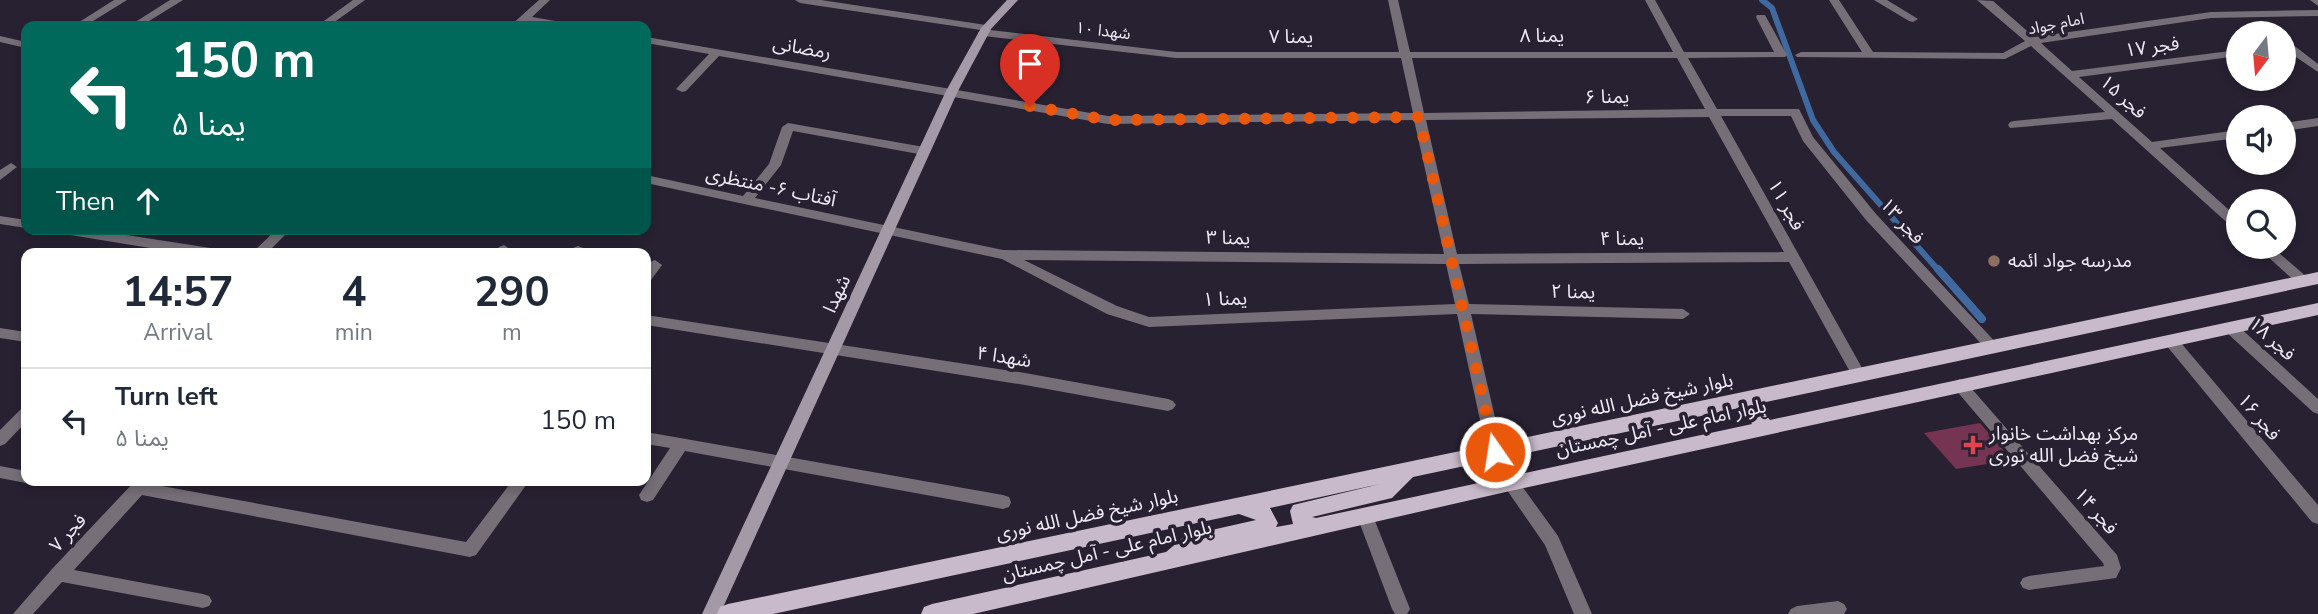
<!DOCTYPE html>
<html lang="en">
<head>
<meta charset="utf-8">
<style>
  body { margin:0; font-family:"Nunito Sans","Noto Sans Arabic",sans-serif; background:#f2f2f3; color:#1f2937; height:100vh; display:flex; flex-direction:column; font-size:26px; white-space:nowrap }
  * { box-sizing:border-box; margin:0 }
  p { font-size:23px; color:#747a83 }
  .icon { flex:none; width:38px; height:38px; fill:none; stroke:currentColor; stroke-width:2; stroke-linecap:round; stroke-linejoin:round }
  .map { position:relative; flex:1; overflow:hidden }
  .side { position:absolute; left:21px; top:248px; width:630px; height:238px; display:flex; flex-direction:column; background:#fff; border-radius:14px; box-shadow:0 4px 10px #0003 }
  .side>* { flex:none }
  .hud { position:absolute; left:21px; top:21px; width:630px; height:214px; border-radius:14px; box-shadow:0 4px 10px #0003; background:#00695c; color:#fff; overflow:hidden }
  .needle { width:46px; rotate:196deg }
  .controls { position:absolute; left:2226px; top:21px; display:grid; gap:14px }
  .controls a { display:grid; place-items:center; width:70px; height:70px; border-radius:50%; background:#fff; box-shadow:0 4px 10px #0003; font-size:35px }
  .pin { position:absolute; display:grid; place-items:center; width:60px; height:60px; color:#fff; margin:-72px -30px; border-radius:50% 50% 50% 0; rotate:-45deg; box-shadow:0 0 7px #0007 }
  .pin .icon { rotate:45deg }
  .me { position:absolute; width:77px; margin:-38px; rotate:347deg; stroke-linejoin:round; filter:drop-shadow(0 0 5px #0008) }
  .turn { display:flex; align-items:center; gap:24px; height:147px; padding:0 35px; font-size:32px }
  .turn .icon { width:91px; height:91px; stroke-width:2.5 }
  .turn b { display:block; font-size:49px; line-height:60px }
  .then { display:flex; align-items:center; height:66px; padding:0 35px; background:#0003; gap:14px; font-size:26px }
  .eta { display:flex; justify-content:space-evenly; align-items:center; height:119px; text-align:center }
  .eta b { font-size:42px; font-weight:700; line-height:49px }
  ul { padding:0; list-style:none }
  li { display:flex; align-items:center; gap:21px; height:105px; padding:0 35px; border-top:2px solid #e0e1e3 }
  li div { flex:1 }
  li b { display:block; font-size:26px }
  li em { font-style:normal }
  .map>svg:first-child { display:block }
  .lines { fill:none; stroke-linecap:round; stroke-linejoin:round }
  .stream-far1 { stroke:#3f699f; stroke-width:6 }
  .stream { stroke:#3f699f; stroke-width:8 }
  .building { fill:#743452 }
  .street { fill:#766f77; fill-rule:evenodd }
  .secondary { fill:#a499a6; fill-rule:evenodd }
  .primary { fill:#c8baca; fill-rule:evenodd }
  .route { stroke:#ea580c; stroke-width:12; stroke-dasharray:0 21.6 }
  .education-dot { fill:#8d6e63; stroke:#282132; stroke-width:2.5 }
  .health-dot { fill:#e0444e; stroke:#282132; stroke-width:2.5 }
  .labels { text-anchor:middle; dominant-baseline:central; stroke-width:7; stroke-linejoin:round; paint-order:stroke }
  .far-street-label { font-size:16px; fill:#efebf6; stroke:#282132 }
  .street-label { font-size:19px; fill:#efebf6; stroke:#282132 }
  .poi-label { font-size:19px; fill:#efebf6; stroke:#282132; text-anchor:start }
</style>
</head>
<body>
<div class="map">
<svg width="2318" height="614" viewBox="0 0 2318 614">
  <rect width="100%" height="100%" fill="#282132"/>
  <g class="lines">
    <!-- stream-far1 -->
    <polyline class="stream-far1" points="1762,0 1772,8 1813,120 1834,152 1939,271"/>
    <!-- stream -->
    <polyline class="stream" points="1938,269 1982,319"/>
  </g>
  <!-- building -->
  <polygon class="building" points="1980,423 2012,460 1956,469 1924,433"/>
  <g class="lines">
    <!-- street -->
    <g class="street">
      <polygon points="114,0 127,0 85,26 73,26"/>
      <polygon points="170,0 183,0 141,26 129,26"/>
      <polygon points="353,0 365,0 329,26 317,26"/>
      <polygon points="539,0 550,0 532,17 567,23 572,26 548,26 525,23 521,26 510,26"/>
      <path d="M795,0H821L986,25L991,28L990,30L1176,52H1399L1388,0H1398L1410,52H1673L1645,0H1655L1684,52H1774L1756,17L1757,15H1765L1787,55L1785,57L1688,58L1717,109H1799L1813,137L1876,214L2000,347L1998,351H1988L1866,220L1803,141L1791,116H1721L1866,375L1864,379H1854L1789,262L1459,264L1469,304L1683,309L1690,314L1683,319L1471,314L1503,452L1501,456L1495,458L1489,456L1487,452L1457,314L1149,327L1107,314L1002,259L646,183V175L743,196L769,164L782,127L788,123L924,147L930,151L924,155L793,131L781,165L755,198L1003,250L1444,254L1414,120L1108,124L719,56L686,91L682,92L676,89L709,54L646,43V37L1108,116L1413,113L1401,58H1176L984,36L978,33L981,30L800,3ZM1412,58H1677L1705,109L1424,113ZM1709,117L1784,252L1457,254L1426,120ZM1024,260L1446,264L1455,304L1149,317L1117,306Z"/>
      <polygon points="1829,0 1839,0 1873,52 2003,53 2025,41 1977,0 1993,1 2034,37 2211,12 2318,10 2318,16 2211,18 2041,43 2072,71 2238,50 2238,56 2079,77 2152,142 2238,130 2238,138 2160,148 2238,218 2238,229 2233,228 2112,119 2010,128 2008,125 2010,122 2014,121 2105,112 2031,46 2005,59 1797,57 1795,55 1801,52 1862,52"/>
      <polygon points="1874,0 1887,0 1918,19 1913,22 1909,21"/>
      <polygon points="2310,0 2318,0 2318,6"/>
      <polygon points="0,36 26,42 26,48 0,42"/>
      <polygon points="2284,43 2292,44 2318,64 2318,72 2284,49"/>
      <polygon points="2318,118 2318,126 2284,131 2284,123"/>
      <polygon points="11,163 17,167 0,180 0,170"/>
      <polygon points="0,216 26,220 26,228 0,224"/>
      <polygon points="52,229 88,229 217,249 224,254 187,254 58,233"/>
      <polygon points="277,229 291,229 266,254 251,254"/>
      <polygon points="504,245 511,250 508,254 493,254 499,247"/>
      <polygon points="578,246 583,248 585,251 583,254 569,254 573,248"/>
      <polygon points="2257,247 2272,247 2308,278 2310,281 2308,284 2298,284"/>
      <path d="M655,260L662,265L651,280L646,282C646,272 644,263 655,260Z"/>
      <polygon points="646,315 1025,373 1168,399 1173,401 1176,405 1173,409 1168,411 1025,385 646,325"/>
      <polygon points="2231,323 2236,324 2318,399 2318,414 2313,412 2226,332 2224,328 2226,324"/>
      <polygon points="0,328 26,332 26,342 0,338"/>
      <polygon points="2171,336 2176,337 2318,505 2318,524 2312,522 2166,345 2164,341 2166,337"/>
      <polygon points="1960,379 1965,381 2117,555 2121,568 2116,578 2029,590 2023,588 2020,583 2023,578 2029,576 2104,566 2103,563 1955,389 1953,385 1955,381"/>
      <polygon points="26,407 26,422 5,444 0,446 0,430 21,409"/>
      <polygon points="646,432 1003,495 1009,497 1011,502 1009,507 1003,509 685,451 653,500 647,502 641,500 639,495 670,448 646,444"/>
      <polygon points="0,466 26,471 26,481 32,481 26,483 0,478"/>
      <polygon points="1510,477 1516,478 1558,536 1592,614 1574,614 1545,545 1502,483 1504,478"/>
      <polygon points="135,481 152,481 151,484 466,542 512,481 529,481 476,555 470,557 142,495 74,570 203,594 209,596 212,601 209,606 203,608 62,582 33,614 13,614 52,569"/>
      <polygon points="1365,509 1371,511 1373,516 1410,609 1407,614 1395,614 1392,609 1357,516 1359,511"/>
      <polygon points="1838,601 1844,604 1847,609 1844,614 1788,614 1791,609 1797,606"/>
    </g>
    <!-- secondary -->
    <polygon class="secondary" points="1007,0 1018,0 991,29 958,91 720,614 702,614 946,91 981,28"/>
    <!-- primary -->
    <path class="primary" d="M2318,272V284L1757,404L1770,420L2318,303V315L1510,491L973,614H921L924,607L932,604L1166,552L1185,536L1256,520L1239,514L773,614H717L720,607L728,604ZM1739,408L1752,424L1316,518L1312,517L1392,498L1413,477ZM1380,484L1293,505L1290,511L1293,524L1276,527L1278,523L1270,508Z"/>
  </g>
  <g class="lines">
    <!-- route -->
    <polyline class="route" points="1030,106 1108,120 1419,117 1495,452"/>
  </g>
  <!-- markers -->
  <circle class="education-dot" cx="1994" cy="261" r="7"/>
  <path class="health-dot" d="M1969.5 434.5h7v7h7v7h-7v7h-7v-7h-7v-7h7z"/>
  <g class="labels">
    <!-- far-street labels -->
    <g class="far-street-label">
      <text transform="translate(2056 24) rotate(-11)">امام جواد</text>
      <text transform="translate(1103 31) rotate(7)">شهدا ۱۰</text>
    </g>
    <!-- street labels -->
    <g class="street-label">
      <text x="1542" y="36">یمنا ۸</text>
      <text x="1291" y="37">یمنا ۷</text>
      <text transform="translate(2152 47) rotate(-8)">فجر ۱۷</text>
      <text transform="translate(802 48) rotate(10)">رمضانی</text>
      <text transform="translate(1607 97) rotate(-1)">یمنا ۶</text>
      <text transform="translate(2123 97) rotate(42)">فجر ۱۵</text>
      <text transform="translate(771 187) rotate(12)">آفتاب ۶- منتظری</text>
      <text transform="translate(1786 205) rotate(61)">فجر ۱۱</text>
      <text transform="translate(1902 221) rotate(48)">فجر ۱۳</text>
      <text transform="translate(1228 238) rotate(1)">یمنا ۳</text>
      <text x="1622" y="239">یمنا ۴</text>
      <text transform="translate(1573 292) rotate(1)">یمنا ۲</text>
      <text transform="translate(837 294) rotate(-65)">شهدا</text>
      <text transform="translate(1225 299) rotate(-2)">یمنا ۱</text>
      <text transform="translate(2272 339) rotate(42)">فجر ۱۸</text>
      <text transform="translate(1004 357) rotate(9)">شهدا ۴</text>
      <text transform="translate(1642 399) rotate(-12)">بلوار شیخ فضل الله نوری</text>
      <text transform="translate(2259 417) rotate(50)">فجر ۱۶</text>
      <text transform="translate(1661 428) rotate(-12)">بلوار امام علی - آمل چمستان</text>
      <text transform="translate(2096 511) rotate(49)">فجر ۱۴</text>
      <text transform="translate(1087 515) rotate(-12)">بلوار شیخ فضل الله نوری</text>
      <text transform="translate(68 533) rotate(-47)">فجر ۷</text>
      <text transform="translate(1107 551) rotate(-13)">بلوار امام علی - آمل چمستان</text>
    </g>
    <!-- poi labels -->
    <g class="poi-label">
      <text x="2008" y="261">مدرسه جواد ائمه</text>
      <text x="1989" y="434">مرکز بهداشت خانوار<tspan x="1989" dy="22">شیخ فضل الله نوری</tspan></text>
    </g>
  </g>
</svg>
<div class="controls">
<a><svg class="needle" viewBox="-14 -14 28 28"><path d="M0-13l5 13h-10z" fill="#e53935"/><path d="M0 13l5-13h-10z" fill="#747a83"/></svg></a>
<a><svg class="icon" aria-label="sound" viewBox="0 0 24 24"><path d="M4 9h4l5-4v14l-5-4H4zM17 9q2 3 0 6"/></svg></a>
<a><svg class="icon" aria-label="search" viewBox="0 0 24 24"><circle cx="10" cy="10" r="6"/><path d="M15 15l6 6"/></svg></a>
</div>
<div class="pin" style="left:1030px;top:106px;background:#d93025"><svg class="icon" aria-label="arrive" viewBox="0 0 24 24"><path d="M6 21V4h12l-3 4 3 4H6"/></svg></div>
<svg class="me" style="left:1495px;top:452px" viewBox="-20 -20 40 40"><circle r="17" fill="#ea580c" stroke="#fff" stroke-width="3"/><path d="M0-11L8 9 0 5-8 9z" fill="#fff"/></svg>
<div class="hud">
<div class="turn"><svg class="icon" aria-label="left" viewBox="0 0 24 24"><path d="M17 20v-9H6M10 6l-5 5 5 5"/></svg><div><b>150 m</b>یمنا ۵</div></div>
<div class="then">Then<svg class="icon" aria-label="ahead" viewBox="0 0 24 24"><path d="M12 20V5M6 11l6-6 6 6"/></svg></div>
</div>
<section class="side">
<div class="eta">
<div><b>14:57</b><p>Arrival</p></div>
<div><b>4</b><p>min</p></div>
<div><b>290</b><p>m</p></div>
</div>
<ul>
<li><svg class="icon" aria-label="left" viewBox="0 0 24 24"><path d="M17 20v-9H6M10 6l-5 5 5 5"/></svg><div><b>Turn left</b><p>یمنا ۵</p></div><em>150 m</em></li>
</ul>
</section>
</div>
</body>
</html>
